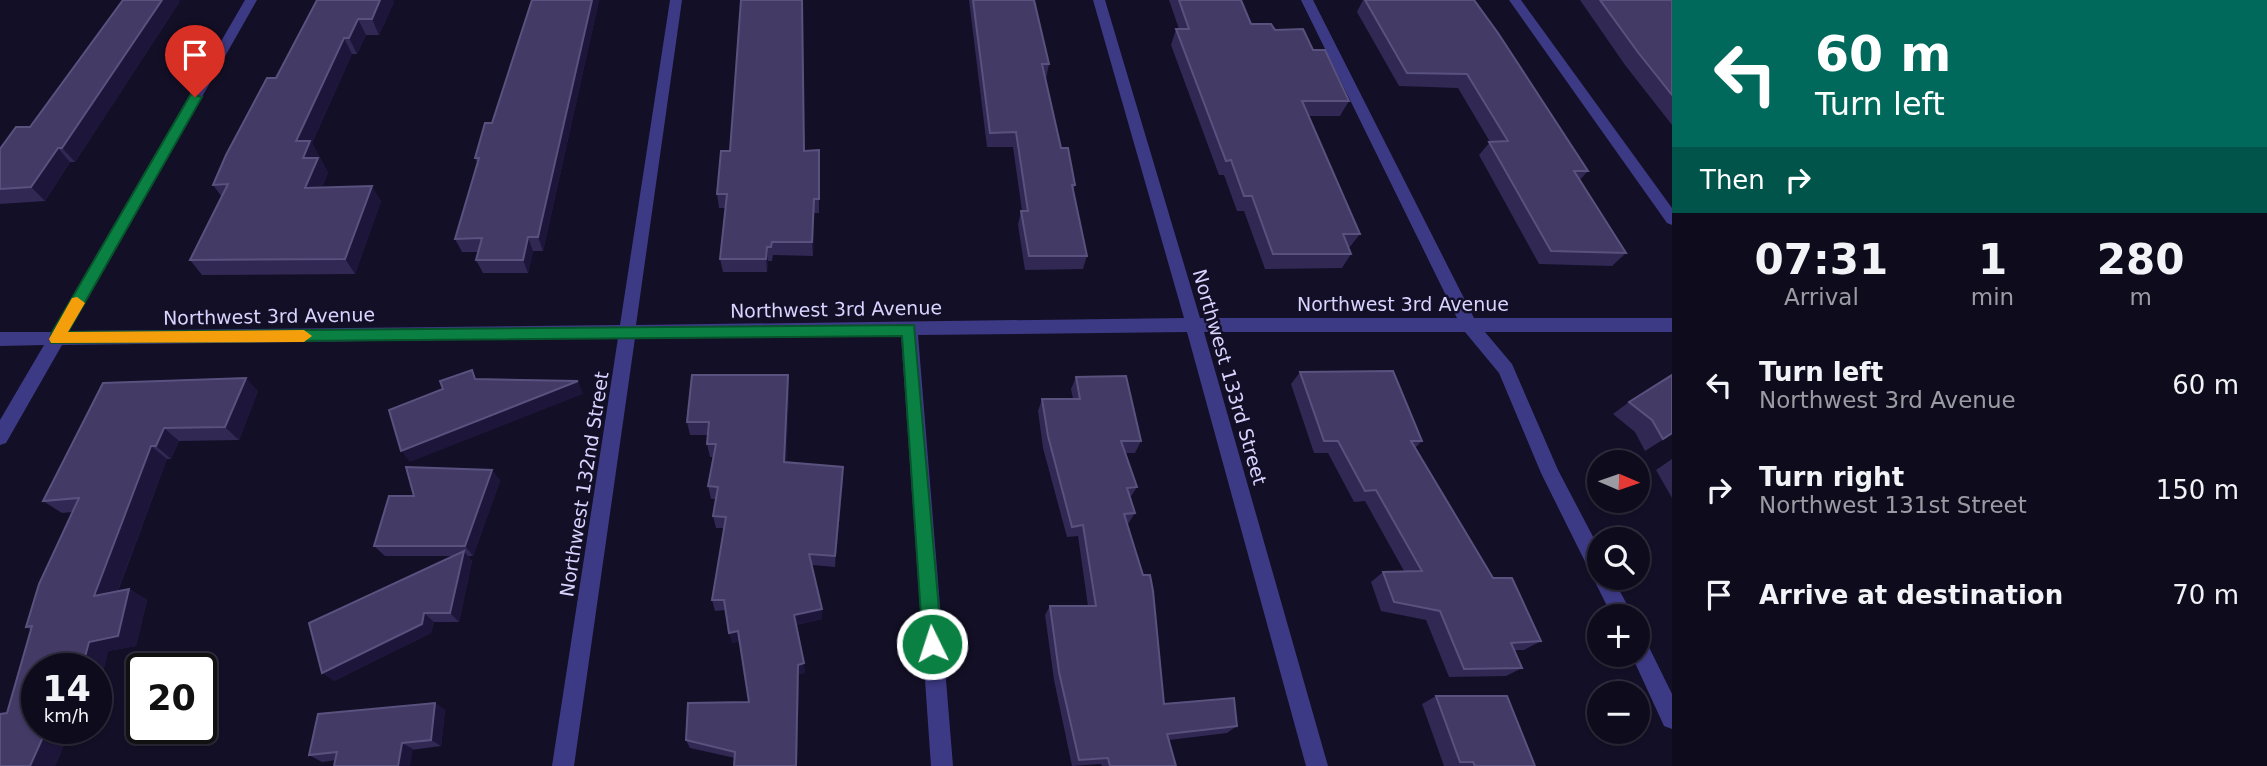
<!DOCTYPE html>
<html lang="en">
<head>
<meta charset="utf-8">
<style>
  body { margin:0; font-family:"DejaVu Sans",sans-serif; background:#1c1929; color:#f1f3f6; height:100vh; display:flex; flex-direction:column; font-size:26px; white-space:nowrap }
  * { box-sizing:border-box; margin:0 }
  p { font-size:23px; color:#9b9ba3 }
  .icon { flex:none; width:38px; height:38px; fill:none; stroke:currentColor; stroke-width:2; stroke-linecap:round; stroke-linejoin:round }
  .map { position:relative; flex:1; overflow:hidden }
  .side { display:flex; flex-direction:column; background:#0e0b1c; width:595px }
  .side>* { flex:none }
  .guide { background:#00695c; color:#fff; overflow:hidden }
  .needle { width:46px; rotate:92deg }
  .controls { position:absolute; left:1587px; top:450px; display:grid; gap:14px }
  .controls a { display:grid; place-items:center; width:63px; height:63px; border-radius:50%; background:#0e0b1c; box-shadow:0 2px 5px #0004,0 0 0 2px #2e2b3b; font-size:35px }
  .speed { position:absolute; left:21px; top:653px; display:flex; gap:14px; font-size:35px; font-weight:700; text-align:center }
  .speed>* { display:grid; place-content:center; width:91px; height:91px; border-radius:50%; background:#0e0b1c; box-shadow:0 2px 5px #0004,0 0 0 2px #2e2b3b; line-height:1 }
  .speed small { font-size:18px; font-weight:400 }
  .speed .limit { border:4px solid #111; border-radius:10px; background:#fff; color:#111 }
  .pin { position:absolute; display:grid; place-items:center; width:60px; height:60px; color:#fff; margin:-72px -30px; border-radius:50% 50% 50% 0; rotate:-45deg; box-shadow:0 0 7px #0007 }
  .pin .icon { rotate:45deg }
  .me { position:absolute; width:77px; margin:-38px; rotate:356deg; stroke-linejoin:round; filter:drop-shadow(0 0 5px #0008) }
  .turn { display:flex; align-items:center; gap:24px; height:147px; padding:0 28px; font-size:32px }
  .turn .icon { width:91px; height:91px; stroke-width:2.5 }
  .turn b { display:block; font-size:49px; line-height:60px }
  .then { display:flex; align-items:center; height:66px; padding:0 28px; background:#0003; gap:14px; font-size:26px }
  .eta { display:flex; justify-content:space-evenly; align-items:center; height:119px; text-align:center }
  .eta b { font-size:42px; font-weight:800; line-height:49px }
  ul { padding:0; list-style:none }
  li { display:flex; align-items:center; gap:21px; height:105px; padding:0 28px }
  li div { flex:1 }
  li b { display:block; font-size:26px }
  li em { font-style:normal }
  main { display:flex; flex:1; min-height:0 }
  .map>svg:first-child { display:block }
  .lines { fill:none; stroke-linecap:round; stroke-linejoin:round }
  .minor { fill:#3d3a85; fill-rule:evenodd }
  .wall { fill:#312854 }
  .shaded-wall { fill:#1d163a }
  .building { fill:#433a66; stroke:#5a527e; stroke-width:2 }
  .route { fill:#0b8043; stroke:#07532c; stroke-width:2 }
  .slow { fill:#f59e0b }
  .labels { text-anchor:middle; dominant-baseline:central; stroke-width:5; stroke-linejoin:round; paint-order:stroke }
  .street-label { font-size:19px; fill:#d9d4ff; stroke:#130f26 }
</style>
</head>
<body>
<main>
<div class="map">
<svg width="1672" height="766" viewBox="0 0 1672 766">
  <rect width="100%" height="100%" fill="#130f26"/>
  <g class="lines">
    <!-- minor -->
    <g class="minor">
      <polygon points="245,0 257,0 69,331 620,325 670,0 682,0 636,325 1184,318 1093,0 1105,0 1200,318 1457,318 1301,0 1313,0 1474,318 1672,318 1672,332 1485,332 1512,364 1558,470 1600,550 1600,578 1613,578 1633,616 1612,616 1541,473 1499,373 1465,332 1204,332 1328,766 1306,766 1187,332 918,335 953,766 931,766 901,335 635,338 574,766 552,766 618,338 62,345 6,443 0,445 0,420 44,345 0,346 0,332 52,332"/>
      <polygon points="1509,0 1521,0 1672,208 1672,225 1667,223"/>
      <polygon points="1638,636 1645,639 1672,694 1672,729 1664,726 1631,654 1638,654"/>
    </g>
  </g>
  <!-- wall -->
  <g class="wall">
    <polygon points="317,0 394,2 379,35 366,35 357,54 352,54 312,143 328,173 322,187 381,201 355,274 202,275 190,260 222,197 213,185 276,78"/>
    <polygon points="532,0 599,0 543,251 533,251 528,273 483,273 476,260 479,252 462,252 455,239 478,164 475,158 492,123"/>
    <polygon points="969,0 1034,0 1049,64 1046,79 1045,79 1061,148 1075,185 1073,192 1087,256 1083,269 1025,270 1018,225 1021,211 1022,211 1013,147 987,147"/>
    <polygon points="1169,0 1241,0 1251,24 1275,30 1313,50 1349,101 1340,116 1309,116 1360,234 1349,248 1351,254 1342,268 1265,269 1244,211 1237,211 1224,175 1219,175 1171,45 1176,29 1179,29"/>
    <polygon points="1363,0 1474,0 1588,171 1579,181 1626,253 1612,266 1539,264 1479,155 1490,142 1458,88 1399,86 1357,12"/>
    <polygon points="1580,0 1672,0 1672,125 1625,65"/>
    <polygon points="180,1 75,162 70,162 45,201 0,204 0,149 30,127"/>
    <polygon points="819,150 819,213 814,213 813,256 773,255 772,261 768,261 767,272 723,272 720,259 725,208 719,208 717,194 804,151"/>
    <polygon points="1300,372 1422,441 1415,448 1493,578 1541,641 1524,650 1515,650 1522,668 1506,676 1449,677 1426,620 1381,611 1371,582 1383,572 1404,571 1365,501 1354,502 1328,453 1314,453 1291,384"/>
    <polygon points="788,375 789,389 786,463 843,467 843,480 835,567 812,565 822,619 796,625 805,673 799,674 797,766 734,766 735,758 690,748 686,740 749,702 740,641 732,643 726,610 715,611 712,600 724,528 716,528 713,516 716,499 711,499 708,486 714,457 710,457 707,444 708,435 690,435 687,422"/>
    <polygon points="1672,375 1672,434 1645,451 1635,432 1613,414 1629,402"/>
    <polygon points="1076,377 1141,441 1135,453 1125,453 1137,487 1130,498 1135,513 1128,524 1127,524 1164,704 1237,726 1227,733 1169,740 1176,766 1102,766 1101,764 1072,766 1054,680 1045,615 1050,606 1088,606 1078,536 1067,537 1043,448 1038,411 1042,399 1073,399 1071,389"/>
    <polygon points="103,383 258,391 239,440 179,441 171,459 167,459 118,591 129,589 147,600 136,646 108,651 101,679 96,680 96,668 37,668 37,728 71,728 55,766 7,713 31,630 26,627 72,512 62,513 43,501"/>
    <polygon points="1672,459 1672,498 1656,470"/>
    <polygon points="492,470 500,481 473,556 468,556 472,561 459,622 434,622 431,633 334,681 453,556 385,556 374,546 414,496"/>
    <polygon points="1436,696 1535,766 1444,766 1422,704"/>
    <polygon points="435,703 445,710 441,746 322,762 309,755"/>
  </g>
  <!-- shaded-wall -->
  <g class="shaded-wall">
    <polygon points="162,0 179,0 180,1 75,162 62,148"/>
    <polygon points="380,0 393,0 394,2 379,35 372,19"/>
    <polygon points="592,0 599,0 543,251 538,237"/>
    <polygon points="358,19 366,35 357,54 349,38"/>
    <polygon points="344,38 352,54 312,143 328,173 315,203 305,188 303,158 296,141"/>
    <polygon points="58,148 70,162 45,201 31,187"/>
    <polygon points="372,186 381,201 355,274 345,259"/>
    <polygon points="814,199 814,213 813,256 812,242"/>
    <polygon points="528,237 533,251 528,273 523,260"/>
    <polygon points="767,247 768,261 767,272 766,259"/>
    <polygon points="788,375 789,389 786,475 784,462"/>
    <polygon points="246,378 258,391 239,440 225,427"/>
    <polygon points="578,381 583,394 410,462 401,451"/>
    <polygon points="164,428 179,441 171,459 156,446"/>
    <polygon points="151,446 167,459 112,606 94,596"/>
    <polygon points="843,467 843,480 835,567 835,556"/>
    <polygon points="492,470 500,481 473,556 465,546"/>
    <polygon points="464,551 472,561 459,622 450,613"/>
    <polygon points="129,589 147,600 136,646 108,651 101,679 96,676 96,668 82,668 89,642"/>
    <polygon points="822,609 822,619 795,625 794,615"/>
    <polygon points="424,613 434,622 431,633 334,681 322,673"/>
    <polygon points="738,631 741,641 732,643 729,633"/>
    <polygon points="804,663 805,673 799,674 797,766 796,766 798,665"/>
    <polygon points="435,703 445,710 441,746 431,740"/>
    <polygon points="47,728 71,728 55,766 30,766"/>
    <polygon points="402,743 413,749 410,766 398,766"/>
  </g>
  <!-- building -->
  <g class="building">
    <polygon points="123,0 162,0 62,148 58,148 31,187 0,189 0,149 16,127 30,127"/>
    <polygon points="317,0 380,0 372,19 358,19 349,38 344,38 296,141 310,141 303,158 318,158 305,188 372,186 345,259 190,260 228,184 213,185 226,155 267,78 276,78"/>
    <polygon points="532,0 592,0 538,237 528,237 523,260 476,260 482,238 455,239 479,158 475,158 485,123 492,123"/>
    <polygon points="741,0 802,0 804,151 819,150 819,199 814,199 812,242 772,242 771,247 767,247 766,259 720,259 727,194 717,194 721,151 730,151"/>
    <polygon points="973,0 1034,0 1049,64 1042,64 1061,148 1068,148 1075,185 1072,185 1087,256 1029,256 1021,211 1028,211 1016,132 990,133"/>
    <polygon points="1179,0 1241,0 1251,24 1271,24 1275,30 1303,29 1313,50 1325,50 1349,101 1302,101 1360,234 1343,234 1351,254 1273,254 1252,196 1244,196 1231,160 1226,161 1176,29 1189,29"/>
    <polygon points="1365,0 1474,0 1498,33 1588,171 1574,171 1626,253 1551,251 1489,142 1508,141 1467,74 1407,73"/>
    <polygon points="1600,0 1672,0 1672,95 1637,51"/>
    <polygon points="472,370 475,379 578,381 401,451 389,410 443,389 440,381"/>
    <polygon points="1393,371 1422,441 1411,441 1493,578 1512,578 1541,641 1511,643 1522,668 1464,669 1440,611 1394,602 1383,572 1422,571 1376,490 1365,491 1338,441 1324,441 1300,372"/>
    <polygon points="692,375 788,375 784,462 843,467 835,556 809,554 822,609 794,615 804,663 798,665 796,766 734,766 735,752 686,740 688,703 749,702 738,631 729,633 724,600 712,600 726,517 713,516 718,487 708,486 716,444 707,444 709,422 687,422"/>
    <polygon points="1672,375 1672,433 1663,439 1652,420 1629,402"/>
    <polygon points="1126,376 1141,441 1121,441 1137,487 1127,488 1135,513 1124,514 1143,575 1150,575 1153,591 1164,704 1234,698 1237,726 1167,734 1176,766 1110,766 1108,758 1079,760 1059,672 1050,606 1096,606 1083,525 1072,527 1048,436 1042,399 1080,399 1076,377"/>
    <polygon points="246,378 225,427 164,428 156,446 151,446 94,596 129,589 118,636 89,642 82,668 37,668 37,728 47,728 30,766 0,766 0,714 7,713 32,626 26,627 39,584 79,498 43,501 103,383"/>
    <polygon points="406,467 492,470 465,546 374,546 389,496 414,496"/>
    <polygon points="464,551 450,613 424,613 422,624 322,673 309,623"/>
    <polygon points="1436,696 1507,696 1535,766 1475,766 1473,762 1460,762"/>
    <polygon points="435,703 431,740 402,743 398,766 334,766 337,752 309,755 318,714"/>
  </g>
  <!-- route -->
  <polygon class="route" points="191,94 202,97 68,332 914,325 942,644 939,651 932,654 926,651 923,644 902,336 51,343 51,334"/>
  <!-- slow -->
  <polygon class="slow" points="77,297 85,303 68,332 304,330 312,336 304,342 51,343 49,339 72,298"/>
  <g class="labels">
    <!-- street labels -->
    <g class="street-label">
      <text x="1403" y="304">Northwest 3rd Avenue</text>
      <text transform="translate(836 309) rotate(-1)">Northwest 3rd Avenue</text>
      <text transform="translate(269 316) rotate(-1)">Northwest 3rd Avenue</text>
      <text transform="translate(1230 377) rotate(74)">Northwest 133rd Street</text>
      <text transform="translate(584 484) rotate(-81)">Northwest 132nd Street</text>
    </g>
  </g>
</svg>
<div class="controls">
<a><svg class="needle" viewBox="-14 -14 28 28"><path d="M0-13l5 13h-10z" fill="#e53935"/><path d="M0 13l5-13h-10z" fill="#9b9ba3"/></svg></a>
<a><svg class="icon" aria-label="search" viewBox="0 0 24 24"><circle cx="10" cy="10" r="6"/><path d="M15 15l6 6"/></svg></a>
<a>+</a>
<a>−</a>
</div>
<div class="speed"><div>14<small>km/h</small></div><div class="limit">20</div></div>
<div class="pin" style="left:195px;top:97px;background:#d93025"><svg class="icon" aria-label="arrive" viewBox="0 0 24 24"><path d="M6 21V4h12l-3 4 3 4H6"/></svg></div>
<svg class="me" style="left:932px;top:644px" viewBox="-20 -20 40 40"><circle r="17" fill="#0b8043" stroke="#fff" stroke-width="3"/><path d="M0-11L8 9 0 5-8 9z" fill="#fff"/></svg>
</div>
<section class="side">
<div class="guide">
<div class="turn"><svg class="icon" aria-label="left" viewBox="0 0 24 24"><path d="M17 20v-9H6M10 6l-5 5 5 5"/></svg><div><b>60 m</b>Turn left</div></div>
<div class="then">Then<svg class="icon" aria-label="right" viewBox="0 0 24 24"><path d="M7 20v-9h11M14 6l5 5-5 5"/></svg></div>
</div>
<div class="eta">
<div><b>07:31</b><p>Arrival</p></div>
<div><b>1</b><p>min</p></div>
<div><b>280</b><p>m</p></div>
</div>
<ul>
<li><svg class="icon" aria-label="left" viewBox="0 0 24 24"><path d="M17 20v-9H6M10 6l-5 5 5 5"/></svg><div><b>Turn left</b><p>Northwest 3rd Avenue</p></div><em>60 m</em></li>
<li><svg class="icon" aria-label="right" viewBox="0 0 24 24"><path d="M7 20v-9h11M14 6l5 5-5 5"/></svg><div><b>Turn right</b><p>Northwest 131st Street</p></div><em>150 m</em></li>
<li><svg class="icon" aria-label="arrive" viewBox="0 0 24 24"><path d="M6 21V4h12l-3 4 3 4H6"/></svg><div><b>Arrive at destination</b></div><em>70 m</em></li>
</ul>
</section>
</main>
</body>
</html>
